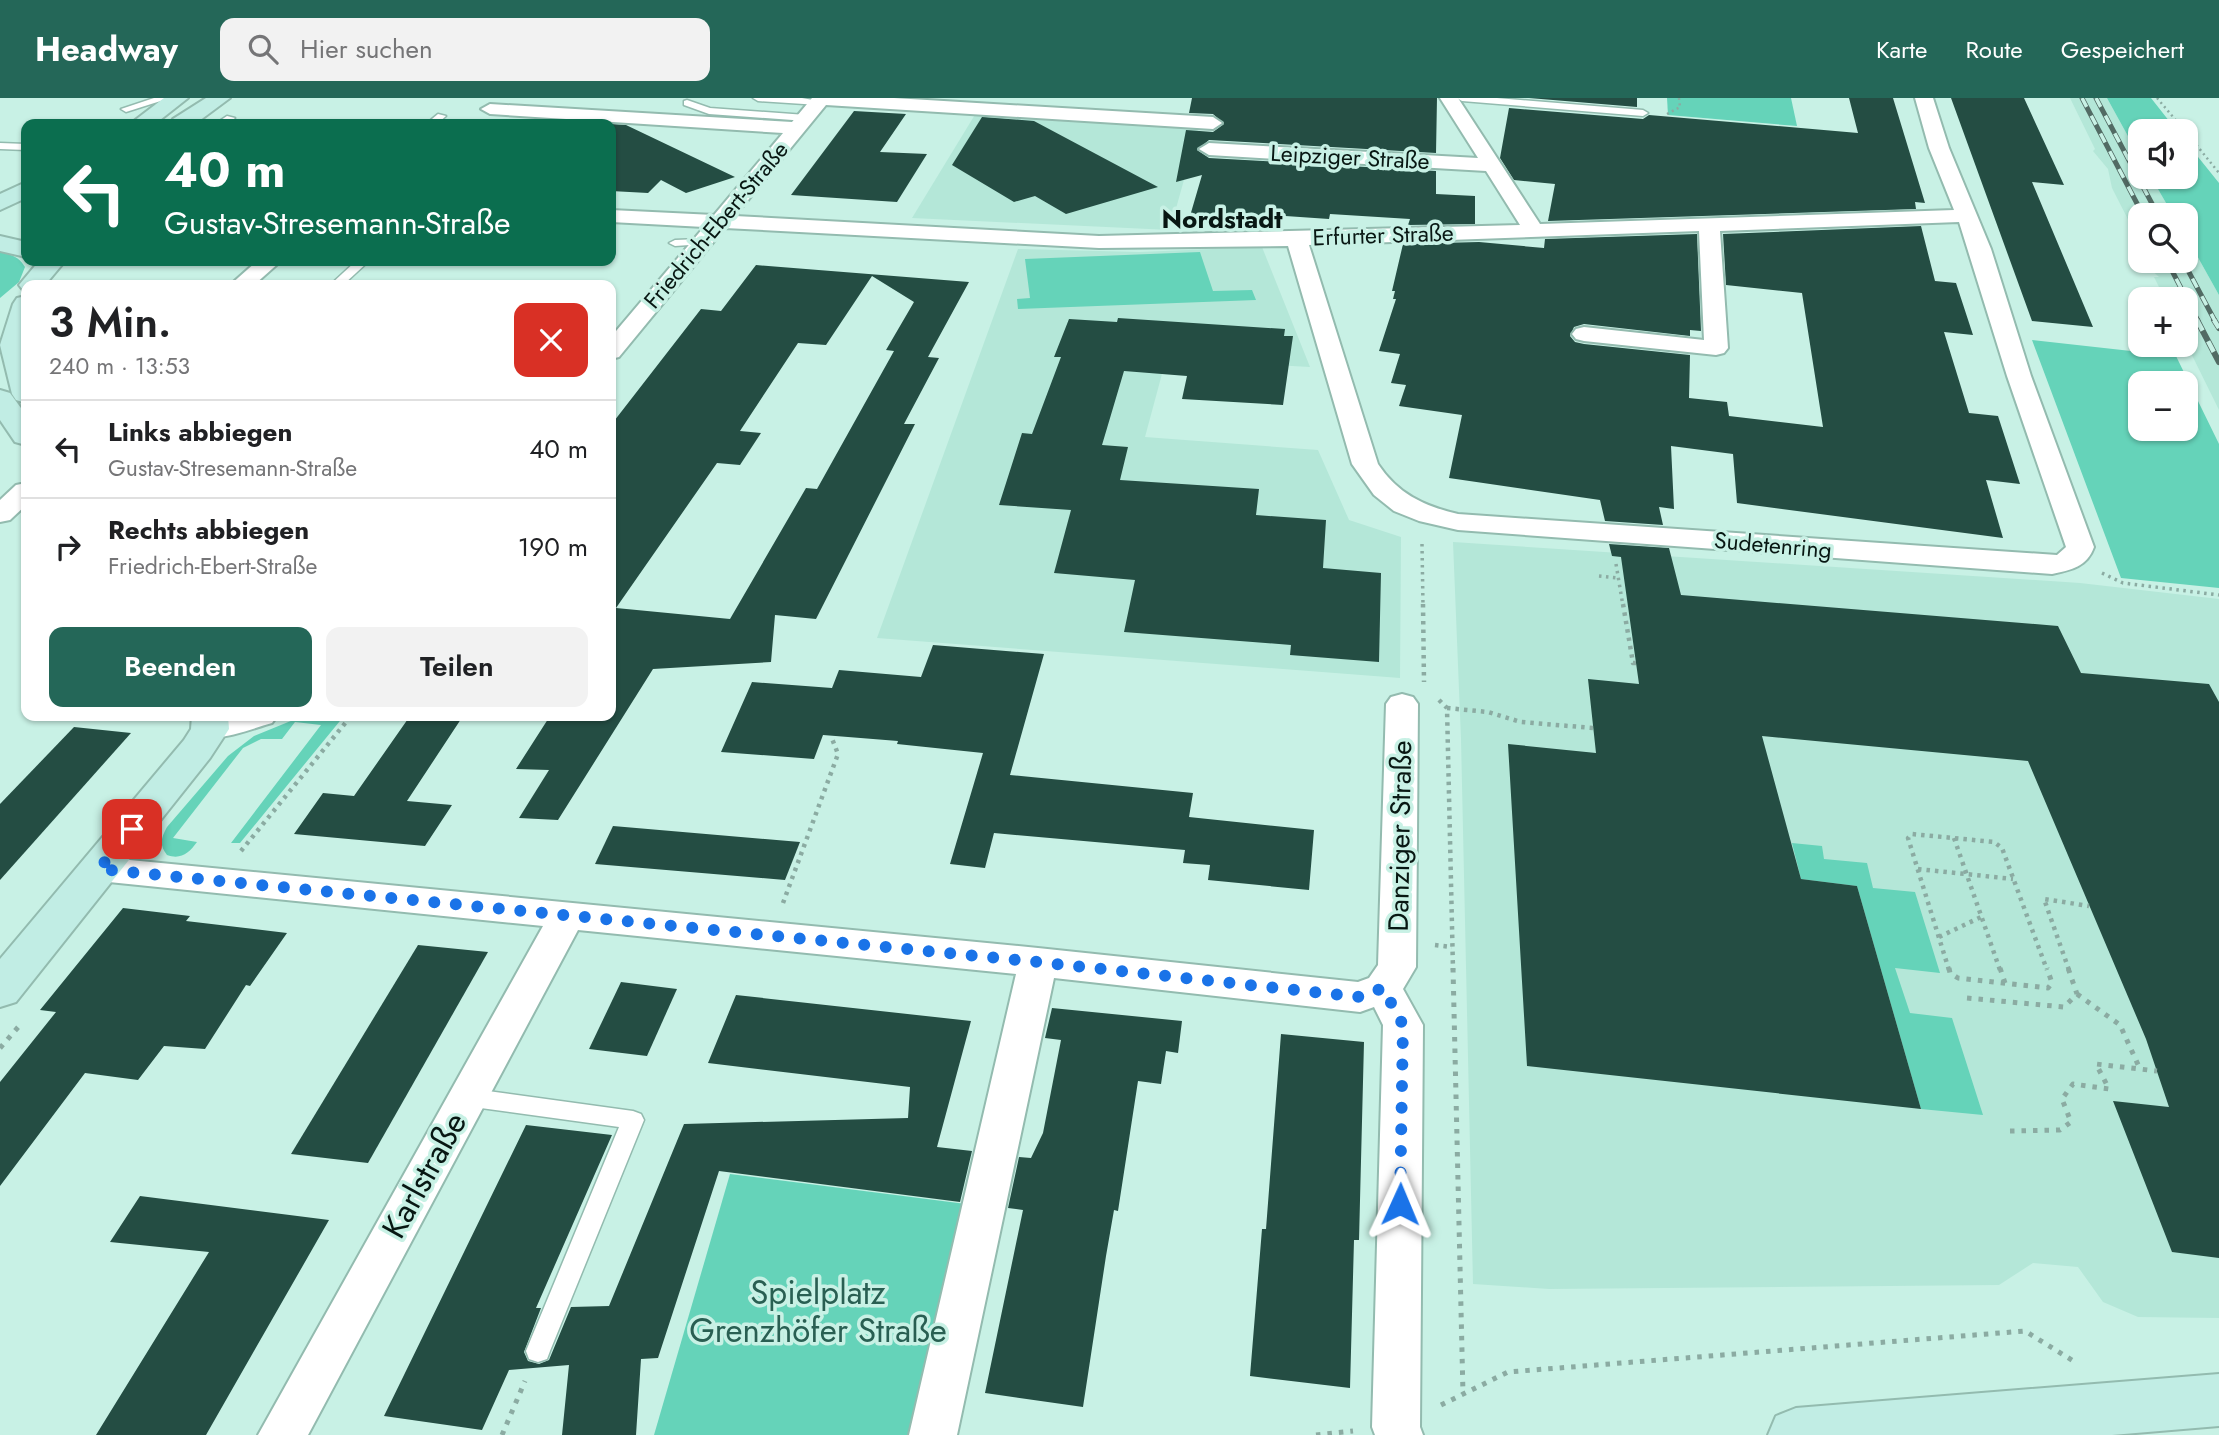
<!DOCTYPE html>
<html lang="de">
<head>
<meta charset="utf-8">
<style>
  body { margin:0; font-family:Jost,sans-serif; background:#f2f2f2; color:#202124; height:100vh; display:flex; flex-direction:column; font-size:26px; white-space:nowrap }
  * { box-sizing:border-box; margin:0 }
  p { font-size:23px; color:#757577 }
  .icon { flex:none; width:38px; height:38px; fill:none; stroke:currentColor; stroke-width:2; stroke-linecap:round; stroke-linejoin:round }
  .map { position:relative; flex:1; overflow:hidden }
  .details { position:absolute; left:21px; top:182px; width:595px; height:441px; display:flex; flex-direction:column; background:#fff; border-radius:14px; box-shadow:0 2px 5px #0004 }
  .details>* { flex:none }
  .banner { position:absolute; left:21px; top:21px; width:595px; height:147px; border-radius:14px; box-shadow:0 2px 5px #0004; background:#0b6e4f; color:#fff; overflow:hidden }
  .controls { position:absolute; left:2128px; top:21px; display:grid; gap:14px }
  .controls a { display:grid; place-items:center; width:70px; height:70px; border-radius:14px; background:#fff; box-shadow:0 2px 5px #0004; font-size:35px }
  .pin { position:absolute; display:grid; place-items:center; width:60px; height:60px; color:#fff; margin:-30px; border-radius:14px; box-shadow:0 4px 10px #0006 }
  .me { position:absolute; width:77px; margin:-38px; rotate:1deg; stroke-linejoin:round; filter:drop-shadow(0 0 5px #0008) }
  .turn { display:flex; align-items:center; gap:24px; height:147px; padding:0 28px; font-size:32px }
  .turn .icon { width:91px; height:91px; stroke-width:2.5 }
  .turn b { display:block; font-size:49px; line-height:60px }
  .round { display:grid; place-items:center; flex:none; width:74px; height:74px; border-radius:14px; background:#f2f2f2 }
  .head { display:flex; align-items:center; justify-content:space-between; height:119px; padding:0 28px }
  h1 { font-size:42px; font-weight:600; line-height:52px }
  .action { display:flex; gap:14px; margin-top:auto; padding:14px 28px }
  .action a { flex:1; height:80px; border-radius:14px; background:#246758; color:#fff; font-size:28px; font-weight:600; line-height:80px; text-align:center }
  .action a+a { background:#f2f2f2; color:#202124 }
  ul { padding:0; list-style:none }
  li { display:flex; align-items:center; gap:21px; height:98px; padding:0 28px; border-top:2px solid #e0e0e0 }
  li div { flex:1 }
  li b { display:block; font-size:26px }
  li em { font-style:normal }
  header { display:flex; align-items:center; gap:42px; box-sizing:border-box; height:98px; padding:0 35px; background:#246758; color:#fff }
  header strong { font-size:33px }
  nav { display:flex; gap:38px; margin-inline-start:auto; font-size:24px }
  .search { width:490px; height:63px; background:#f2f2f2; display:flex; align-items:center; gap:18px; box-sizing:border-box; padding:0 24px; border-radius:14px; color:#757577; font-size:26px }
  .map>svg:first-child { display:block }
  .built { fill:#b4e7d8 }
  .green { fill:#65d3b9; fill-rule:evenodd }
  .building { fill:#244d43; fill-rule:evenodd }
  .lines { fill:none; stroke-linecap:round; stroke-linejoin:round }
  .lane-casing { stroke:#93bbaf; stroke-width:3 }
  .street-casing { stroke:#93bbaf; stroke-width:4 }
  .secondary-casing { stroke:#93bbaf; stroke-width:4 }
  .path-far3 { stroke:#8baba2; stroke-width:2.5; stroke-dasharray:2 3.5; stroke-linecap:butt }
  .path-far2 { stroke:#8baba2; stroke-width:3.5; stroke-dasharray:2.5 4.5; stroke-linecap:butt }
  .path-far1 { stroke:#8baba2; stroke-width:4.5; stroke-dasharray:3.5 5; stroke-linecap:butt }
  .path { stroke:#8baba2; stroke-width:5; stroke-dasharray:4.5 7; stroke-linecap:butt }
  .lane { fill:#fff; fill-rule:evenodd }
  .street { fill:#fff; fill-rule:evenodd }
  .secondary { fill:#c1ede4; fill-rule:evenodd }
  .rail-far1-casing { stroke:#526b64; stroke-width:5 }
  .rail-casing { stroke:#526b64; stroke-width:6 }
  .rail-far1 { stroke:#c8f1e5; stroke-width:3.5; stroke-dasharray:10; stroke-linecap:butt }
  .rail { stroke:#c8f1e5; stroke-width:4.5; stroke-dasharray:12; stroke-linecap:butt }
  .route { stroke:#1a73e8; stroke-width:12; stroke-dasharray:0 21.6 }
  .labels { text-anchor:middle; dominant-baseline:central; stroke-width:7; stroke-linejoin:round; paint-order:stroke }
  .far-street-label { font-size:23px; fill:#081713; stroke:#c8f1e5 }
  .far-quarter-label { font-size:26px; font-weight:bold; fill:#081713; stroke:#c8f1e5 }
  .street-label { font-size:28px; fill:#081713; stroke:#c8f1e5 }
  .near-street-label { font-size:33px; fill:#081713; stroke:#c8f1e5 }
  .near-park-label { font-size:33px; fill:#295f52; stroke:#c8f1e5 }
</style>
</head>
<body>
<header>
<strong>Headway</strong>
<div class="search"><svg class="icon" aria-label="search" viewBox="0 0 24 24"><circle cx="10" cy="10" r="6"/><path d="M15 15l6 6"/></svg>Hier suchen</div>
<nav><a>Karte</a><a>Route</a><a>Gespeichert</a></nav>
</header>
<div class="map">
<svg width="2219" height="1337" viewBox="0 0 2219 1337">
  <rect width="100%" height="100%" fill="#c8f1e5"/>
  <!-- built -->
  <g class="built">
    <polygon points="2070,0 2107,0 2140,60 2140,79 2151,79 2173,117 2140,117 2140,145 2112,90 2108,71 2093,53 2095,51"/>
    <polygon points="976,15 1199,28 1170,132 912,120"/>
    <polygon points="2186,138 2219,197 2219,312 2186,245 2186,201 2165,201 2154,179 2159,179 2145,166 2150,163 2186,163"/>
    <polygon points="1262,149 1310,269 1166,261 1145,339 1318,352 1349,422 1401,439 1400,580 877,540 1018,151 1139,154"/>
    <polygon points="1453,444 2080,485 2219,501 2219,1220 2138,1219 2103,1204 2078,1169 2033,1165 1999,1187 1549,1191 1473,1186 1461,641"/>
  </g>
  <!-- green -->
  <g class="green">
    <polygon points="1667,0 1791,0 1797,28 1668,17"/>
    <polygon points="2107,0 2151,0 2177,33 2140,33 2140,60"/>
    <polygon points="2186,44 2219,85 2219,197 2186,138 2186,117 2173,117 2151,79 2186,79"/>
    <path d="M0,154C11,156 19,159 25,169L19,184L0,200Z"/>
    <polygon points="1200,154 1213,193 1252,192 1256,202 1018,211 1017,201 1030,200 1025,161"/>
    <path d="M2032,242L2176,258L2219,346V490L2121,480ZM2140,285H2186V331H2140Z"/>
    <path d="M303,618H344L240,745H231L321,627L295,624L282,641H261L243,650L173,740L197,744C189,755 181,762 167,757C159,747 161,740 167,729L228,658L254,638Z"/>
    <polygon points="1792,745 1822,748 1824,761 1867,765 1873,790 1915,794 1940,875 1895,870 1910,915 1952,920 1983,1017 1921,1011 1857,788 1801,781"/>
    <polygon points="730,1076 966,1106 921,1337 654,1337"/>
  </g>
  <!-- building -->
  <g class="building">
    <polygon points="1192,0 1437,0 1436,55 1209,42 1197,52 1209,60 1436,73 1436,96 1475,98 1475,126 1408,127 1410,121 1330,116 1329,121 1271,117 1269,123 1190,118 1202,77 1176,84 1186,32 1213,34 1224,26 1213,16 1189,15"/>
    <polygon points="1529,0 1637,0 1637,9"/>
    <polygon points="1849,0 1893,0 1925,105 1915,104 1916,111 1548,123 1555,86 1514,82 1500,60 1509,10 1643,21 1649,17 1858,35"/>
    <polygon points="1951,0 2024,0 2064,87 2032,84 2093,229 2032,223"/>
    <polygon points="854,13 906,16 880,54 927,56 897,104 791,97"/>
    <polygon points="982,19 1034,23 1158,89 1066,116 1035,98 1014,104 952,67"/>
    <polygon points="611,26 626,27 735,79 686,95 661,82 648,95 611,93"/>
    <polygon points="1921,128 1935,183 1956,185 1973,237 1944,234 1969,315 1998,318 2020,386 1986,382 2003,440 1737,405 1733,356 1671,348 1674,411 1659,409 1663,427 1605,423 1600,402 1449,380 1462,317 1399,308 1406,287 1391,285 1400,256 1379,253 1396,201 1393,201 1395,193 1392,193 1403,146 1479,144 1544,150 1545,141 1697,136 1701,233 1690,232 1690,238 1584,226 1574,229 1570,238 1575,244 1584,246 1690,257 1689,300 1727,304 1729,318 1823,329 1802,195 1726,187 1723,136"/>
    <path d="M756,167L969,184L928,259L939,260L904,326H915L816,521L775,517L771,564L653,571L558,722L519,720L549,672L516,671L550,618H611V327L701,211L721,213ZM872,178L914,204L886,252L894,253L817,391L806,390L730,521L616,510L717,365L740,367L761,335L740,333L798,245L826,247Z"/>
    <polygon points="1118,220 1285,231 1284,238 1293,238 1283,307 1182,301 1187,278 1124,273 1102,347 1128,349 1120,382 1259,391 1256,417 1326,422 1323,470 1381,475 1379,564 1290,557 1291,547 1124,534 1135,482 1054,475 1071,412 999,407 1022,335 1032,336 1061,259 1054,259 1069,221 1117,224"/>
    <polygon points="1609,446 1669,450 1681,497 2058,528 2081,575 2209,586 2219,604 2219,1160 2172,1154 2113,1003 2169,1009 2146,941 2028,663 1762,638 1801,781 1857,788 1921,1011 1527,968 1508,646 1596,655 1588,581 1639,586 1621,459 1612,458"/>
    <polygon points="933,547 1044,556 1010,677 1193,695 1189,719 1314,732 1309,792 1208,782 1210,767 1183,765 1185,752 994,735 985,770 950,766 983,655 897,646 898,643 823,637 814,661 721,654 752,584 832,590 839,572 921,579"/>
    <polygon points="410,618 463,618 407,703 452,707 425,748 294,736 323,695 354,698"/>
    <polygon points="74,629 131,635 0,782 0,706"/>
    <polygon points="613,728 800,744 785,782 595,766"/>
    <polygon points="123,810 190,818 186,823 287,835 250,888 246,887 205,951 164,948 138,982 85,975 0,1088 0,984 56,914 40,912"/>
    <polygon points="418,847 488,854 368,1065 291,1056"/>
    <polygon points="621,884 677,891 647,958 589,951"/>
    <polygon points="736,897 971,923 937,1049 972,1053 960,1104 719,1073 658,1260 641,1261 636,1337 562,1337 569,1267 509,1272 482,1332 384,1318 526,1027 612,1037 536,1210 541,1210 524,1254 528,1263 539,1266 549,1262 571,1209 609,1208 684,1026 908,1020 910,989 708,965"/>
    <polygon points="1052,910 1182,923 1178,955 1166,953 1161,986 1138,983 1118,1113 1114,1112 1106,1158 1083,1309 985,1295 1023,1112 1008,1110 1019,1059 1031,1060 1043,1035 1061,942 1045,940"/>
    <polygon points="1281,936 1364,944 1359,1142 1354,1142 1350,1290 1250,1278 1262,1131 1266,1131"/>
    <polygon points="140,1098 329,1122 206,1337 96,1337 209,1154 110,1144"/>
  </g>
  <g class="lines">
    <!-- lane casing -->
    <g class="lane-casing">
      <g id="lane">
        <polygon points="154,0 170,0 126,14 121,11"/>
        <polygon points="753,0 802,0 824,4 819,7 758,3"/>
        <polygon points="1457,0 1497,0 1643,12 1648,15 1643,18 1462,3"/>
        <polygon points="687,2 710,10 806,17 811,20 806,23 709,16 684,7 684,3"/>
        <polygon points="438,16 446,18 437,26 426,26"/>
        <polygon points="227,18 235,20 227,26 215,26"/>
        <polygon points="0,45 26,46 26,52 0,51"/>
        <polygon points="700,141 704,142 704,146 675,148 669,145 675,142"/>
        <polygon points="356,163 369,163 343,187 330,187"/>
        <polygon points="466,990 633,1013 641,1016 644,1022 550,1253 547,1261 538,1264 529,1261 526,1253 619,1029 466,1008 458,1005 455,999 458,993"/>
      </g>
    </g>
    <!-- street casing -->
    <g class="street-casing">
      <g id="street">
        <path d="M812,0H894L1213,19L1222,25L1213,31L826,7L735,118L1099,138L1520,127L1486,73L1209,57L1199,51L1209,45L1478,60L1440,0H1458L1540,126L1954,112L1929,50L1915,0H1933L1949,50L1991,151L2031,278L2094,449C2087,469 2071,472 2052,476L1458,432L1419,423L1394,413L1374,397L1352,366L1288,148L1099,150L725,130L619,259L611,261V239L704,129L611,124V112L714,117L783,35L490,16L481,11L490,6L792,24ZM1959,124L2007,278L2066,449L2057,457L1458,416C1424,408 1398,396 1378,366L1309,147L1699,133L1704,242L1584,229L1576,231L1572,236L1576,241L1584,243L1716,257L1724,255L1728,250L1720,133Z"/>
        <polygon points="257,163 281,163 254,187 230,187"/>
        <polygon points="26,385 26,407 10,422 0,424 0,402 16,387"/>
        <polygon points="1402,596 1413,599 1418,606 1416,869 1403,891 1423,927 1420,1329 1423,1337 1375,1337 1372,1329 1383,927 1374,909 1360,914 1054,880 957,1337 909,1337 1016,876 578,832 308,1337 258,1337 543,828 99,783 86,780 81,771 86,762 99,759 1038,850 1358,884 1369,880 1378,867 1386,606 1391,599"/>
        <path d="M222,618H277L272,625C250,631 221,644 199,638L194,631L199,624Z"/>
      </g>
    </g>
    <!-- secondary casing -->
    <g class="secondary-casing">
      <g id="secondary">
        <polygon points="164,0 188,0 155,26 130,26"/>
        <polygon points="206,0 230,0 195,26 170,26 173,21"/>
        <polygon points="26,84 26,100 0,112 0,96"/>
        <polygon points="0,138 26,144 26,159 0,153"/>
        <polygon points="39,163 65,163 45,187 26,187 26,193 23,192 19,187"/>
        <polygon points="26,198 26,305 16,302 12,296 0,247 13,206 17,200"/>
        <polygon points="0,292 10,295 26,317 26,347 15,344 0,322"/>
        <polygon points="192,618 228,618 229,631 210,660 16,904 0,909 0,861 184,642 191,631"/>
        <polygon points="2219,1276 2219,1328 2112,1337 1768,1337 1776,1318 1796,1310"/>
      </g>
    </g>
    <!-- path-far3 -->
    <g class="path-far3">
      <polyline points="2157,0 2185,33"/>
      <polyline points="1667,16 1680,9 1679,0"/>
      <polyline points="2186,34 2219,75"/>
    </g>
    <!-- path-far2 -->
    <g class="path-far2">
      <polyline points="1422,446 1423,508"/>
      <polyline points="1616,466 1623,508"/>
      <polyline points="2102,475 2123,485 2219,497"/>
      <polyline points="1599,478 1619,480"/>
    </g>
    <!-- path-far1 -->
    <g class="path-far1">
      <polyline points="1423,506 1424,584"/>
      <polyline points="1623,506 1633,565 1636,565"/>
      <polyline points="1439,602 1447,610 1453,872"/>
      <polyline points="1447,610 1488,614 1521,624 1593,630"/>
      <polyline points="1954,740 2000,872"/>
      <polyline points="241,753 351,618"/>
      <polyline points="1918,771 2013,781"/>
      <polyline points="783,805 838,656 831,638"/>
      <polyline points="1939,839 1981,819"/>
      <polyline points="1435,847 1452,849"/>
      <polyline points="1949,872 1908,740 1912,736 1994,744 2002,750 2047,872"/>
      <polyline points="2069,872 2044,801 2089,808"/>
    </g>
    <!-- path -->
    <g class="path">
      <polyline points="1453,870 1463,1296"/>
      <polyline points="1949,870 1950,875 1958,880 2048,890 2052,885 2047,870"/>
      <polyline points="2000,870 2005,885"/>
      <polyline points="2077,896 2120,927 2140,971"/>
      <polyline points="1967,900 2064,909 2077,896 2068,870"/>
      <polyline points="0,950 20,927"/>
      <polyline points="2010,1033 2060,1032 2071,1024 2062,1001 2073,986 2109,991 2096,966 2157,973"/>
      <polyline points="1441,1307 1508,1274 2025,1233 2075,1264"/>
      <polyline points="502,1337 525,1283"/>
      <polyline points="1316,1337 1353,1333"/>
    </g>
    <!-- lane -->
    <use href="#lane" class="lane"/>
    <!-- street -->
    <use href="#street" class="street"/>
    <!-- secondary -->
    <use href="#secondary" class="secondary"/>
    <!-- rail-far1 casing -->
    <g class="rail-far1-casing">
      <g id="rail-far1">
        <polyline points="2082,0 2143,117"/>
        <polyline points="2096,0 2158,117"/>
        <polyline points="2167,163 2198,223"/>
        <polyline points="2183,163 2215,223"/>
      </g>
    </g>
    <!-- rail casing -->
    <g class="rail-casing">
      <g id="rail">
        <polyline points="2197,222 2219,264"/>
        <polyline points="2214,222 2219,230"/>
      </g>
    </g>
    <!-- rail-far1 -->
    <use href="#rail-far1" class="rail-far1"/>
    <!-- rail -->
    <use href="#rail" class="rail"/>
  </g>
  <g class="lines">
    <!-- route -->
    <polyline class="route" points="132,731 99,771 1038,864 1360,899 1383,890 1403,927 1400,1106"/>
  </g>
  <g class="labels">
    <!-- far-street labels -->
    <g class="far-street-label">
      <text transform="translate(1350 59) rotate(3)">Leipziger Straße</text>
      <text transform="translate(716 127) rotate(-50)">Friedrich-Ebert-Straße</text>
      <text transform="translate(1383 137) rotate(-2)">Erfurter Straße</text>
      <text transform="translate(1773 447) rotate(5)">Sudetenring</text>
    </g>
    <!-- far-quarter labels -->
    <g class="far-quarter-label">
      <text x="1222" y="121">Nordstadt</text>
    </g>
    <!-- street labels -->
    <g class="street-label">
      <text transform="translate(1400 738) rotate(-89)">Danziger Straße</text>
    </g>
    <!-- near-street labels -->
    <g class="near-street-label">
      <text transform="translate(424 1077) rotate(-61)">Karlstraße</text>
    </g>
    <!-- near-park labels -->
    <g class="near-park-label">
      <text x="818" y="1194">Spielplatz<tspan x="818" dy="38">Grenzhöfer Straße</tspan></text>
    </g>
  </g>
</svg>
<div class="controls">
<a><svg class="icon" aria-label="sound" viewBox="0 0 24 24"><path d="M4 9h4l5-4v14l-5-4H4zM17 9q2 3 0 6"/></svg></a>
<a><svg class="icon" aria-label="search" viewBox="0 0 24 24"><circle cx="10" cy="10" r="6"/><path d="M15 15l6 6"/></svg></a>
<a>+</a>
<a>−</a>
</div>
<div class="pin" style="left:132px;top:731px;background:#d93025"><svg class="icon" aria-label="arrive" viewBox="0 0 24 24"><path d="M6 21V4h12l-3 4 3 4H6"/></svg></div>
<svg class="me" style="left:1400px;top:1106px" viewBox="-20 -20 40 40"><path d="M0-17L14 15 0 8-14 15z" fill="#1a73e8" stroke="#fff" stroke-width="4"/></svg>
<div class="banner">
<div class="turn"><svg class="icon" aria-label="left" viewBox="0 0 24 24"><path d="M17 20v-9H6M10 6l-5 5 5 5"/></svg><div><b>40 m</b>Gustav-Stresemann-Straße</div></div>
</div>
<section class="details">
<div class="head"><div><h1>3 Min.</h1><p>240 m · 13:53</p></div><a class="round" style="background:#d93025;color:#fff"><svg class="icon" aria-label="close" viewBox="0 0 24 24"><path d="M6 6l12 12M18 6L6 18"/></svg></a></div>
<ul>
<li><svg class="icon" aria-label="left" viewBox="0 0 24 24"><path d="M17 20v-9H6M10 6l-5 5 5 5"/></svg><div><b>Links abbiegen</b><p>Gustav-Stresemann-Straße</p></div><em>40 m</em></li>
<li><svg class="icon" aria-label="right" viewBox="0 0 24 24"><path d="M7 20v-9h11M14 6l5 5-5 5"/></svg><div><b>Rechts abbiegen</b><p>Friedrich-Ebert-Straße</p></div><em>190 m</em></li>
</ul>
<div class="action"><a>Beenden</a><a>Teilen</a></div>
</section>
</div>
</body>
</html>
